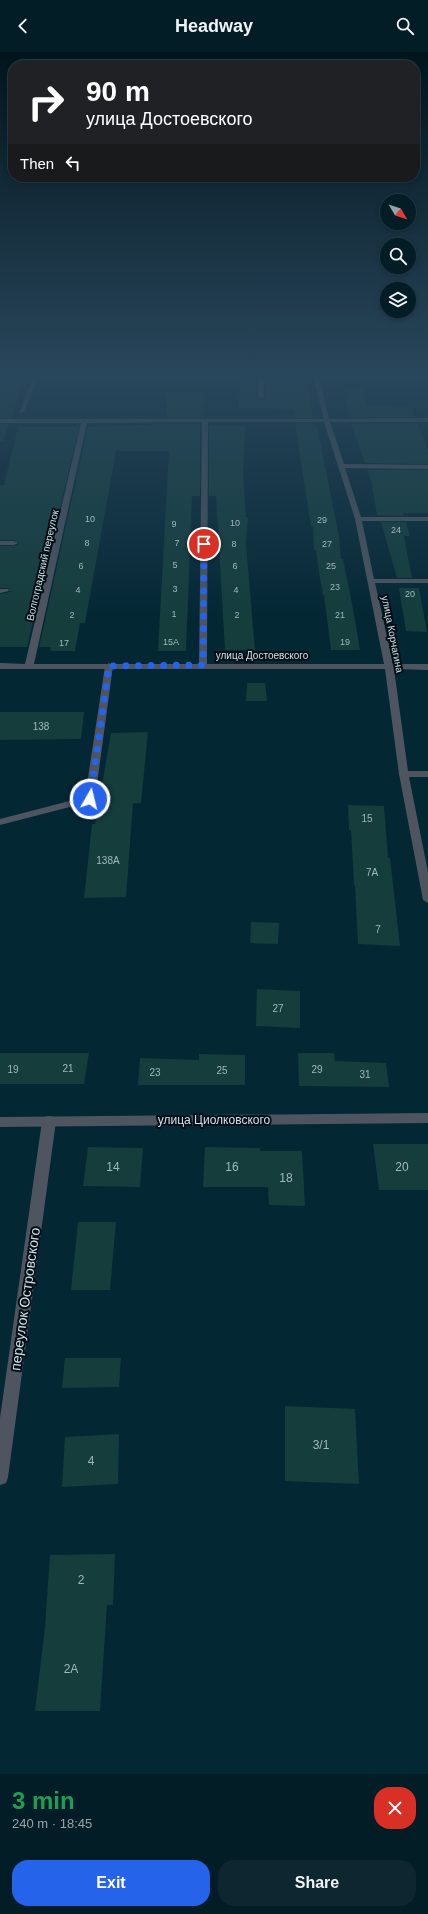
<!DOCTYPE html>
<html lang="en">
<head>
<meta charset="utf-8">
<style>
	:root { --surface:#031d27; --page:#0d262f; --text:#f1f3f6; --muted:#97a2a7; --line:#243b44; --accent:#2563eb }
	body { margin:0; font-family:Helvetica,sans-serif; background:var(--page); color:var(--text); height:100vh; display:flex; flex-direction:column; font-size:15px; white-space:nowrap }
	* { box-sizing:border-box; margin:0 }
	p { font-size:13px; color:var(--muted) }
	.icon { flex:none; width:22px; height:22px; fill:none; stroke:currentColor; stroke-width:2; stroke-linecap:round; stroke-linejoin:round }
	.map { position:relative; height:1722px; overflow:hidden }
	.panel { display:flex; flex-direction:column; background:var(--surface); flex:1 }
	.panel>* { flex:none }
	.guide { position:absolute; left:8px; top:8px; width:412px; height:122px; border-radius:16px; box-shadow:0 2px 6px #0003,0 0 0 1px var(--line); background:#202124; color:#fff; overflow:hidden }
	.needle { width:26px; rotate:129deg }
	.fabs { position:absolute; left:380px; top:142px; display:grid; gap:8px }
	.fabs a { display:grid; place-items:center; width:36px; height:36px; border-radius:50%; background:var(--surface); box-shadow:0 2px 6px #0003,0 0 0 1px var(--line); font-size:20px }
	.pin { position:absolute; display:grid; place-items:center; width:34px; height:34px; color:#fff; margin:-17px; border:2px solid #fff; border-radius:50%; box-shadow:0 1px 4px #0007 }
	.me { position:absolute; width:44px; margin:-22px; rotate:8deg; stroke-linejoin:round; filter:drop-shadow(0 0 3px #0008) }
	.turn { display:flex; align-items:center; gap:14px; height:84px; padding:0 12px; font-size:18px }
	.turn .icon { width:52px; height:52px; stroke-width:2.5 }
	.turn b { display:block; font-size:28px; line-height:34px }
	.then { display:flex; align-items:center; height:38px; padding:0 12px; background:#0003; gap:8px; font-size:15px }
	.round { display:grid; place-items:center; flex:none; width:42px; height:42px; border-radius:16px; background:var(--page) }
	.overview { display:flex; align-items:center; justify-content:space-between; height:68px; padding:0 12px }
	h1 { font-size:24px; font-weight:700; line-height:30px; color:#1e9e55 }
	.primary-button { display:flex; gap:8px; margin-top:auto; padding:8px 12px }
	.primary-button a { flex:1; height:46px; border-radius:16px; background:var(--accent); color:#fff; font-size:16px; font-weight:700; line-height:46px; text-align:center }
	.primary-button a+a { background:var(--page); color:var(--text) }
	header { display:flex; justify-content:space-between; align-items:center; height:52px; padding:0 12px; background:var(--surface); font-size:18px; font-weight:700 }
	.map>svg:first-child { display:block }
	.building { fill:#143d3c }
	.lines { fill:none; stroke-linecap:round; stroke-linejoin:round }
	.service { fill:#4e5560; fill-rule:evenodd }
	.minor { fill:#4e5560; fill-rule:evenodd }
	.tertiary { fill:#4e5560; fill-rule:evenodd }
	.route { stroke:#2563eb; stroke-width:7; stroke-dasharray:0 12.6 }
	.labels { text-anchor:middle; stroke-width:4; stroke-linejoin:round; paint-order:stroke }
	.far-number-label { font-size:9px; fill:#a0b7be }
	.far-street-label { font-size:10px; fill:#cee0e9; stroke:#030e14 }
	.number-label { font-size:10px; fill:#a0b7be }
	.street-label { font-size:12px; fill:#cee0e9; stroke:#030e14 }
	.near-number-label { font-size:12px; fill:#a0b7be }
	.near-street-label { font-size:14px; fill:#cee0e9; stroke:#030e14 }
</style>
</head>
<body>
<header><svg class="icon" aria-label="back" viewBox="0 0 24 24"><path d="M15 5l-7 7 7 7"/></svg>Headway<svg class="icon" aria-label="search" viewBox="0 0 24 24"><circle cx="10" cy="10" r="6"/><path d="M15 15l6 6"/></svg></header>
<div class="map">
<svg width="428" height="1722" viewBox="0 0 428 1722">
	<rect width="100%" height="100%" fill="#042734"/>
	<!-- building -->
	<path class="building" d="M 240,325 L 256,325 L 256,345 L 260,348 L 266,345 L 266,325 L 308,325 L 313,366 L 295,366 L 294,357 L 239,356 Z
		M 4,326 L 25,326 L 11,366 L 0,366 L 0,334 Z
		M 343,335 L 362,335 L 366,354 L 411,355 L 415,365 L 349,365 Z
		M 166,340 L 205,340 L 203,366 L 167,366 Z
		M 0,372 L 9,372 L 3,389 L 0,389 Z
		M 167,372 L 200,372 L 200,444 L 192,444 L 186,599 L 158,599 L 169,399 L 116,399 L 85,571 L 80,571 L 75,599 L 50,599 L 51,595 L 39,595 L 88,375 Z
		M 295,372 L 313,372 L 314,374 L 317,374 L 339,485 L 341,507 L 343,507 L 354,562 L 360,598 L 331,598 L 324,543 L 323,543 L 319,520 L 316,498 L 314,498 L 313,474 L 311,474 Z
		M 351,372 L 418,372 L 428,399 L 428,412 L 365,411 Z
		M 209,374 L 245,374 L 243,421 L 246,465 L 248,465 L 246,492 L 255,598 L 225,598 L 216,444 L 209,444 Z
		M 18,375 L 79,375 L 27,595 L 0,595 L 0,542 L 10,540 L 8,536 L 0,536 L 0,494 L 14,494 L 19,492 L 14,488 L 0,488 L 0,433 L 4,433 Z
		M 367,418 L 428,418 L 428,461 L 403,461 L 404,464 L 377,463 L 371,427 Z
		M 381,470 L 406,470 L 410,484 L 404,484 L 412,526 L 397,526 Z
		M 399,536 L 419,536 L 427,580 L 406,579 Z
		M 247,631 L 265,631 L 267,649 L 246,649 Z
		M 0,660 L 84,660 L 81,687 L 0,688 Z
		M 148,680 L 141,751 L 133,751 L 126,845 L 84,846 L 92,772 L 95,772 L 111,681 Z
		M 348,753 L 384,754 L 388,806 L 390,806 L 400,894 L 358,892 L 355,833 L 354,833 L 351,778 L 349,778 Z
		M 251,870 L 279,871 L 278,892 L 250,891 Z
		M 257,937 L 300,939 L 300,976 L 256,974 Z
		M 0,1001 L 89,1001 L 84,1032 L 0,1032 Z
		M 298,1001 L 334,1001 L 335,1009 L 386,1011 L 389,1035 L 299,1034 Z
		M 199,1002 L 245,1003 L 245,1033 L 138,1033 L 140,1006 L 199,1008 Z
		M 373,1092 L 428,1092 L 428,1138 L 379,1138 Z
		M 88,1095 L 143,1096 L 140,1135 L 83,1134 Z
		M 205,1095 L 260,1096 L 260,1099 L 302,1099 L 305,1154 L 269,1153 L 268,1135 L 203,1135 Z
		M 78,1170 L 116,1170 L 110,1238 L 71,1238 Z
		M 65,1306 L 121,1306 L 119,1335 L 62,1336 Z
		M 285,1354 L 355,1357 L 359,1432 L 285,1429 Z
		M 119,1382 L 118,1432 L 62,1435 L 65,1385 Z
		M 115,1502 L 113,1553 L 107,1553 L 100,1659 L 35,1659 L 45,1575 L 50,1503 Z"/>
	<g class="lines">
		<!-- service -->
		<path class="service" d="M 33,325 L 38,325 L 24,360 L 19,361 Z
			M 258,325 L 264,325 L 264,345 L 261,347 L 258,345 Z
			M 0,489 L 14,489 L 18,491 L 14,493 L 0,493 Z
			M 0,537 L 8,537 L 9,539 L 0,541 Z
			M 109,611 L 113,614 L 95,747 L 93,749 L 0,773 L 0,767 L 85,745 L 105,614 Z"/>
		<!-- minor -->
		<path class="minor" d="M 313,325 L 319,325 L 329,367 L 428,366 L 428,370 L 330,370 L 344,412 L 428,413 L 428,417 L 345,416 L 361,465 L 428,465 L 428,469 L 362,469 L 374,527 L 428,527 L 428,531 L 375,531 L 393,612 L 428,612 L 428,618 L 394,617 L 408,719 L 428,719 L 428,725 L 409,725 L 428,820 L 428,851 L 423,848 L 399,722 L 385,617 L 0,617 L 0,611 L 25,612 L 81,371 L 0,371 L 0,367 L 324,367 ZM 202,370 L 199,612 L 34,612 L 87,371 ZM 208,370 L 324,370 L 355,467 L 384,612 L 207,612 Z
			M 49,1064 L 54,1065 L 56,1069 L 8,1425 L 6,1431 L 0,1433 L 0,1366 L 42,1069 L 44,1065 Z"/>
		<!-- tertiary -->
		<path class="tertiary" d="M 428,1061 L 428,1071 L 0,1075 L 0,1065 Z"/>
	</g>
	<!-- sky -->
	<linearGradient id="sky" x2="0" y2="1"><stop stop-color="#02151d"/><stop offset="0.57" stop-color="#29475c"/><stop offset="1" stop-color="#29475c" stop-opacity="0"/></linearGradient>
	<rect width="428" height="567" fill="url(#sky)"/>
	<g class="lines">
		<!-- route -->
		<path class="route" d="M 90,747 L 109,614 L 203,613 L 204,492"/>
	</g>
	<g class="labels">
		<!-- far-number labels -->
		<g class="far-number-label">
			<text x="90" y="470">10</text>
			<text x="322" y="471">29</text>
			<text x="235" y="474">10</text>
			<text x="174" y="475">9</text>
			<text x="396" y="481">24</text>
			<text x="87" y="494">8</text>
			<text x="177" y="494">7</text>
			<text x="234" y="495">8</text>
			<text x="327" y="495">27</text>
			<text x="175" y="516">5</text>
			<text x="81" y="517">6</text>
			<text x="235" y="517">6</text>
			<text x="331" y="517">25</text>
			<text x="335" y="538">23</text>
			<text x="175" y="540">3</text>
			<text x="78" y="541">4</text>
			<text x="236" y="541">4</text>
			<text x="410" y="545">20</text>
			<text x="174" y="565">1</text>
			<text x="72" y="566">2</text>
			<text x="237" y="566">2</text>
			<text x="340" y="566">21</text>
			<text x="171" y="593">15А</text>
			<text x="345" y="593">19</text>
			<text x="64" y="594">17</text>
		</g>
		<!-- far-street labels -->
		<g class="far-street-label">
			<text transform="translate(42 513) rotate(-77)" y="4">Волгоградский переулок</text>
			<text transform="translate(393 582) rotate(79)" y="4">улица Корчагина</text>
			<text x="262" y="607">улица Достоевского</text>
		</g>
		<!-- number labels -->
		<g class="number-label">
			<text x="41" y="678">138</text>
			<text x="367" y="770">15</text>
			<text x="108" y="812">138А</text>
			<text x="372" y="824">7А</text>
			<text x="378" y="881">7</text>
			<text x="278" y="960">27</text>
			<text x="68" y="1020">21</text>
			<text x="13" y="1021">19</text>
			<text x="317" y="1021">29</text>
			<text x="222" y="1022">25</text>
			<text x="155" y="1024">23</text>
			<text x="365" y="1026">31</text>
		</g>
		<!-- street labels -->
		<g class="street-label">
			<text x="214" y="1072">улица Циолковского</text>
		</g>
		<!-- near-number labels -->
		<g class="near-number-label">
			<text x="113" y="1119">14</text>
			<text x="232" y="1119">16</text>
			<text x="402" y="1119">20</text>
			<text x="286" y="1130">18</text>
			<text x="321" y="1397">3/1</text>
			<text x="91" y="1413">4</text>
			<text x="81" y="1532">2</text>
			<text x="71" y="1621">2А</text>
		</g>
		<!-- near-street labels -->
		<g class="near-street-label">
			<text transform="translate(25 1247) rotate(-82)" y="5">переулок Островского</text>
		</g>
	</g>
</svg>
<div class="fabs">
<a><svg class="needle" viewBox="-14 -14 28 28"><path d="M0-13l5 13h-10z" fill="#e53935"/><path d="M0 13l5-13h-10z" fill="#97a2a7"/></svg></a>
<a><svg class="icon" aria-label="search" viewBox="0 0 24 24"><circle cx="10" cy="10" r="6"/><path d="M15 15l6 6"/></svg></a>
<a><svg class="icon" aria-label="layers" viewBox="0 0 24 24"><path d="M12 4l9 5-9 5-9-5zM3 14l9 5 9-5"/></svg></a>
</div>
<div class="pin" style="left:204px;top:492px;background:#d93025"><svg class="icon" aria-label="arrive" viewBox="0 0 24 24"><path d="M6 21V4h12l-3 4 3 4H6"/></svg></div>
<svg class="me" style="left:90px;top:747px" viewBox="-20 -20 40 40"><circle r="17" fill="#2563eb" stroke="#fff" stroke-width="3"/><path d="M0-11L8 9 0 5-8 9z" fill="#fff"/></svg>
<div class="guide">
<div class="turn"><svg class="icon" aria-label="right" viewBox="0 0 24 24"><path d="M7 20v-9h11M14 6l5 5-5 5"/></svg><div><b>90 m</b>улица Достоевского</div></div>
<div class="then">Then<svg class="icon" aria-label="left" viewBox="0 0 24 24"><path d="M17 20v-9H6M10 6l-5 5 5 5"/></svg></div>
</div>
</div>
<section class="panel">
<div class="overview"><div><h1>3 min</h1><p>240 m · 18:45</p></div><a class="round" style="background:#d93025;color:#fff"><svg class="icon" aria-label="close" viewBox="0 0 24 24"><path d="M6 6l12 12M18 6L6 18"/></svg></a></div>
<div class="primary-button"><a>Exit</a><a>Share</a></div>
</section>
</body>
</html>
